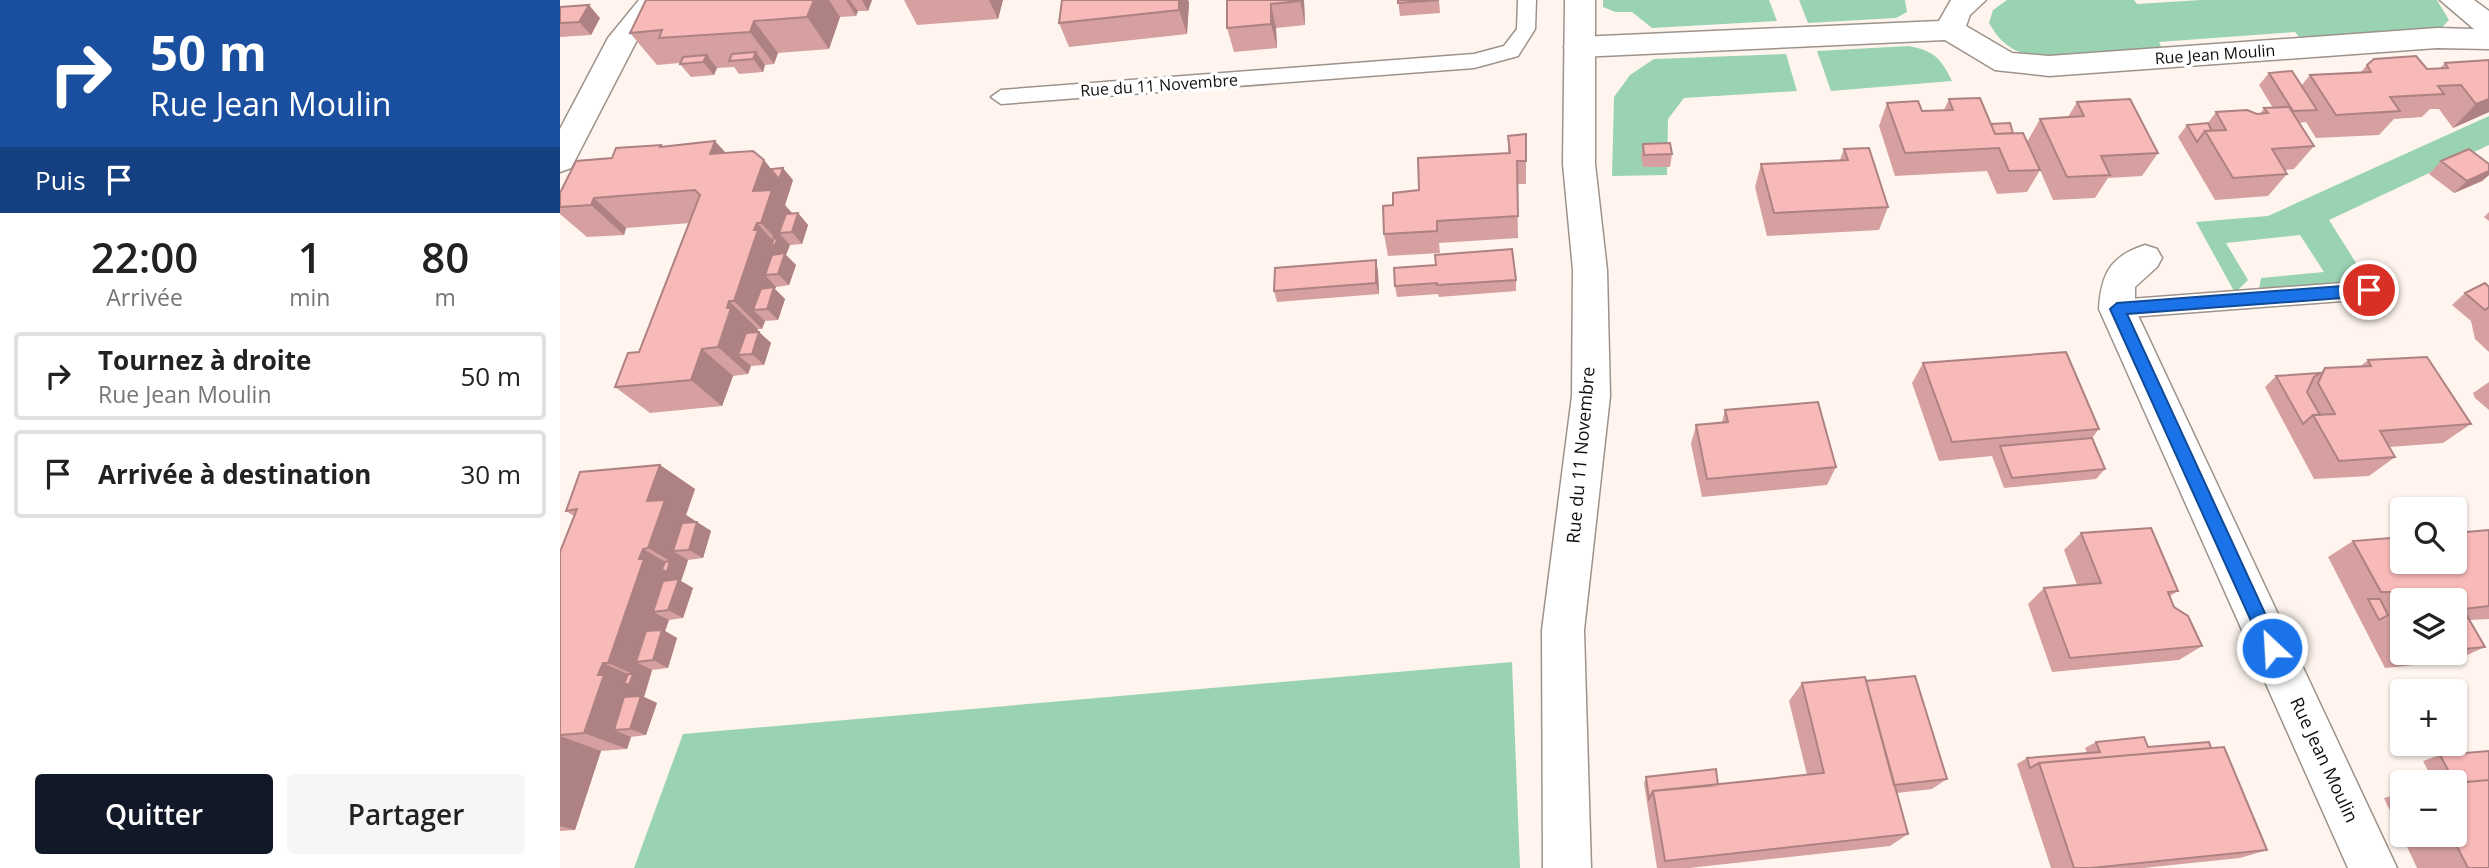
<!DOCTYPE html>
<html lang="fr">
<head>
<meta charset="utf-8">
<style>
	:root { --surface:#fff; --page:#f6f6f6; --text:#222; --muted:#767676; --line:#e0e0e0; --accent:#111827 }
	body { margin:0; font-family:"Open Sans",sans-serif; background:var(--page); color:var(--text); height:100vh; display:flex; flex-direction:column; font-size:26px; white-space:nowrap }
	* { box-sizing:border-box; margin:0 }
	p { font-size:23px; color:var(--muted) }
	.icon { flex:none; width:38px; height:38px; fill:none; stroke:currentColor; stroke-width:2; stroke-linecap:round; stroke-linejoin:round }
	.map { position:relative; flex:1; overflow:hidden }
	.drawer { display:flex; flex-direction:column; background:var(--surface); width:560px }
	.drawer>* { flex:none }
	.banner { background:#1a4fa0; color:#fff; overflow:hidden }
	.buttons { position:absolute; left:1830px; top:497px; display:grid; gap:14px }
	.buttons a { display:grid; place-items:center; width:77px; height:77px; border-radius:7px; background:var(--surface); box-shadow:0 2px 5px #0004; font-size:35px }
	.pin { position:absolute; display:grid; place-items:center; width:60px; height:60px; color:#fff; margin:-30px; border:4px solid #fff; border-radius:50%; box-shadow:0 2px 7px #0007 }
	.me { position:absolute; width:77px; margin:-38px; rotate:335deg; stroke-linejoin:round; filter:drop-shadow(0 0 5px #0008) }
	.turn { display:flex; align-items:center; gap:24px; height:147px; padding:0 35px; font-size:32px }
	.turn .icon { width:91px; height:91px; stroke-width:2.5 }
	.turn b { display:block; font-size:49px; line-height:60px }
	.then { display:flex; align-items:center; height:66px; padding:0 35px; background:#0003; gap:14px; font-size:26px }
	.eta { display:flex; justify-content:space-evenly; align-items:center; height:119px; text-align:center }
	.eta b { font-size:42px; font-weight:600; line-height:49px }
	.primary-button { display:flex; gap:14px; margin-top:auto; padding:14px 35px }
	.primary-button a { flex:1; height:80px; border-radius:7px; background:var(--accent); color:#fff; font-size:28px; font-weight:600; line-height:80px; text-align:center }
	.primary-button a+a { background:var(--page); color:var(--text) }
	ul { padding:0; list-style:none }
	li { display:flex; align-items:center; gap:21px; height:88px; margin:0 14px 10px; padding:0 21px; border:4px solid var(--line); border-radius:7px }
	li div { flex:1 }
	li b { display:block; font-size:26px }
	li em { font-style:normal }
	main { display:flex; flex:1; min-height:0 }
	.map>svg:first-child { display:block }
	.green { fill:#99d3b2 }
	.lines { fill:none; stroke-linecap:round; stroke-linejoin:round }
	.service-casing { stroke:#9d938a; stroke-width:3 }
	.minor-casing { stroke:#9d938a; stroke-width:3 }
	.tertiary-casing { stroke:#9d938a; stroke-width:3 }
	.service { fill:#fff; fill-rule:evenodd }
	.minor { fill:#fff; fill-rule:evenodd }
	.tertiary { fill:#fff; fill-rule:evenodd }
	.wall { fill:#d5a09f; fill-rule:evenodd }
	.shaded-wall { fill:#ae8282 }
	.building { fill:#f8bab9; stroke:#ae8282; stroke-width:2 }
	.route { fill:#1a73e8; stroke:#114b97; stroke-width:2 }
	.labels { text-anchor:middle; stroke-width:7; stroke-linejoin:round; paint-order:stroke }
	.far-street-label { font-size:16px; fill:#130f0c; stroke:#fff }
	.street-label { font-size:18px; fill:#130f0c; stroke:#fff }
</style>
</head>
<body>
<main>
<section class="drawer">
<div class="banner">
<div class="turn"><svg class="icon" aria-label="right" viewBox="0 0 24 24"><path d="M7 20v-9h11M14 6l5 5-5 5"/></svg><div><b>50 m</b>Rue Jean Moulin</div></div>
<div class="then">Puis<svg class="icon" aria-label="arrive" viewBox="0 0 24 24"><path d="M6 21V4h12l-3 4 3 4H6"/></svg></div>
</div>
<div class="eta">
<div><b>22:00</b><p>Arrivée</p></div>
<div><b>1</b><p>min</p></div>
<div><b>80</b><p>m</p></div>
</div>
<ul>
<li><svg class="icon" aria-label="right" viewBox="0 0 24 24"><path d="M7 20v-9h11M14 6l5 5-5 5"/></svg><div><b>Tournez à droite</b><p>Rue Jean Moulin</p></div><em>50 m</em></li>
<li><svg class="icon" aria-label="arrive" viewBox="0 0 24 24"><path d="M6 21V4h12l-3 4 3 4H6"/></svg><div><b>Arrivée à destination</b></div><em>30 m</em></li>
</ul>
<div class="primary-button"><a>Quitter</a><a>Partager</a></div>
</section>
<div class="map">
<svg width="1929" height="868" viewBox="0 0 1929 868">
	<rect width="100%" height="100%" fill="#fff5ee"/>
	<!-- green -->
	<path class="green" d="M 1043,0 L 1209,0 L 1217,21 L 1092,28 L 1072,12 L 1055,12 L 1043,7 Z
		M 1239,0 L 1345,0 L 1347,12 L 1336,18 L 1248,23 Z
		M 1447,0 L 1574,0 L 1577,4 L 1641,0 L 1877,0 L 1889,20 L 1874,36 L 1744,43 L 1735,32 L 1599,42 L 1603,51 C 1568,53 1483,64 1455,50 C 1442,43 1436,35 1429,23 L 1433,10 Z
		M 1349,46 C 1374,51 1381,58 1392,81 L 1271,91 L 1257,51 Z
		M 1226,54 L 1237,91 L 1124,98 L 1108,119 L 1107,175 L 1052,176 L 1054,97 L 1070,75 L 1094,59 Z
		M 1929,116 L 1929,145 L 1769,220 L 1808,282 L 1698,294 L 1701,278 L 1764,272 L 1740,235 L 1666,243 L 1688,280 L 1675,293 L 1636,222 L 1708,216 Z
		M 952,662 L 960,868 L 74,868 L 123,734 Z"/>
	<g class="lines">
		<defs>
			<path id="service" d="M 958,0 L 976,0 L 975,29 L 958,56 L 914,68 L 441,104 L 431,97 L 441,90 L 914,54 L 944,46 L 957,29 Z
				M 1809,281 L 1817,284 L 1820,290 L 1817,296 L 1809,299 L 1557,318 L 1549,315 L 1546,309 L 1549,303 L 1557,300 Z"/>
			<path id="minor" d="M 79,0 L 110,0 L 76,42 L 11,168 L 0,172 L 0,129 L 48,38 Z
				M 1391,0 L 1426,0 L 1410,15 L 1406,26 L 1452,53 L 1489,56 L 1877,28 L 1914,29 L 1880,0 L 1914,0 L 1929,11 L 1929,49 L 1877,48 L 1489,76 L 1435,70 L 1385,40 L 1019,57 L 1008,54 L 1004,47 L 1008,40 L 1019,37 L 1379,21 Z
				M 1585,245 L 1597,249 L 1602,258 L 1597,267 L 1575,287 L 1575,309 L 1837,868 L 1788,868 L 1539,309 C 1541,275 1550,256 1585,245 Z"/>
			<path id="tertiary" d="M 1005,0 L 1035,0 L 1035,164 L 1047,270 L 1050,396 L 1024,630 L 1031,868 L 983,868 L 982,630 L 1012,396 L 1013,270 L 1003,164 Z"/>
		</defs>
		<!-- service casing -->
		<use href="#service" class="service-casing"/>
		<!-- minor casing -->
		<use href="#minor" class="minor-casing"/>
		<!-- tertiary casing -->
		<use href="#tertiary" class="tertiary-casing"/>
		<!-- service -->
		<use href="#service" class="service"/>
		<!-- minor -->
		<use href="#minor" class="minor"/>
		<!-- tertiary -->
		<use href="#tertiary" class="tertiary"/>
	</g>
	<!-- wall -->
	<path class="wall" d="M 86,0 L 312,0 L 308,11 L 298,11 L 296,16 L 280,17 L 269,49 L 218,53 L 214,64 L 205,65 L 203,72 L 179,74 L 174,67 L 157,68 L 154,75 L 131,77 L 119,63 L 97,65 L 70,33 Z
		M 344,0 L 443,0 L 438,19 L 357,25 Z
		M 502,0 L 628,0 L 629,3 L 627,34 L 509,47 L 499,23 Z
		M 667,0 L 744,0 L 745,25 L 716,28 L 717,48 L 674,52 L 667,28 Z
		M 838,0 L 879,0 L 880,13 L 840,16 Z
		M 0,7 L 40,18 L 31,35 L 0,37 Z
		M 1929,60 L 1929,112 L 1893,128 L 1879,109 L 1870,109 L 1862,117 L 1834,119 L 1819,135 L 1756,138 L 1746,122 L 1739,123 L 1754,146 L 1734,169 L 1725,170 L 1727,174 L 1708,196 L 1655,200 L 1618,137 L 1627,125 L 1648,123 L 1656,112 L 1697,114 L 1700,114 L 1704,108 L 1713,108 L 1699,85 L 1709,73 L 1741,86 L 1750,75 L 1801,72 L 1807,65 L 1867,69 L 1880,68 L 1885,63 Z
		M 1389,99 L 1431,124 L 1453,133 L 1467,142 L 1480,119 L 1508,117 L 1517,102 L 1598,153 L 1582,176 L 1548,178 L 1535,198 L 1493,200 L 1480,170 L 1467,192 L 1437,194 L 1427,171 L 1335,176 L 1319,126 L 1327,103 L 1362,111 L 1384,110 Z
		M 966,134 L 966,184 L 957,184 L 958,238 L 879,243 L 880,253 L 828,256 L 824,234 L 833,205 L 859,190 L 948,153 L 948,136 Z
		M 1083,144 L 1112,154 L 1110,167 L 1083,167 L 1081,156 Z
		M 103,147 L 165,152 L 204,160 L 211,169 L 233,180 L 225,205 L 233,214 L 238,213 L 248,225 L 242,244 L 230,245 L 227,252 L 226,255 L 236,265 L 229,285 L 216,287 L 215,289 L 225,299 L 218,320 L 205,321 L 202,329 L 198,329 L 198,332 L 199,332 L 211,343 L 204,365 L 191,366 L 188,374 L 173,376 L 162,406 L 90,413 L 55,387 L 79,352 L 130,223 L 66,228 L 64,235 L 27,237 L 0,214 L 0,193 L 52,158 Z
		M 1284,149 L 1328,207 L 1319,230 L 1207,236 L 1195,187 L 1201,164 L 1280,160 Z
		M 1881,161 L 1929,164 L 1929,175 L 1922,181 L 1894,193 L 1869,174 Z
		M 1929,212 L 1929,221 L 1924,217 Z
		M 816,260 L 818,272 L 819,294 L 717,302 L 714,291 Z
		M 834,268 L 956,280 L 956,291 L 879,297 L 878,294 L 837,297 L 835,286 Z
		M 1929,287 L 1929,352 L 1915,339 L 1911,321 L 1892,305 L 1905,293 Z
		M 1808,360 L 1911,424 L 1883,443 L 1829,447 L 1835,457 L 1809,476 L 1754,479 L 1705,387 L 1716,376 L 1760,373 L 1765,368 L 1801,366 Z
		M 1363,363 L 1539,429 L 1532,438 L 1545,469 L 1536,479 L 1444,488 L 1432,456 L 1379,461 L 1352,383 Z
		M 1929,382 L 1929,410 L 1915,398 L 1913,393 Z
		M 1165,410 L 1276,467 L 1267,485 L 1142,497 L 1131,444 L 1136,425 L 1162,422 Z
		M 100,465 L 135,489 L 126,515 L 151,531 L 143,558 L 128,560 L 125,570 L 121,581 L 133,588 L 123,618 L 109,620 L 105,631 L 117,638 L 108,668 L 92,670 L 89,681 L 84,697 L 97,703 L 86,735 L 71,737 L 67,749 L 41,751 L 15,830 L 0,831 L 0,552 L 14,516 L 6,511 Z
		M 1929,530 L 1929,619 L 1910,620 L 1925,647 L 1894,661 L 1825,668 L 1768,557 L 1793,541 ZM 1843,600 L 1895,600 L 1895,653 L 1843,653 Z
		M 1521,533 L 1618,591 L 1610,596 L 1614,607 L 1642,646 L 1619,660 L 1492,672 L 1468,604 L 1484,588 L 1517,585 L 1504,550 Z
		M 1306,681 L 1387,779 L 1372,789 L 1337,793 L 1348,834 L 1330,846 L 1129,868 L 1097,868 L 1084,783 L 1086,777 L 1158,785 L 1247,775 L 1229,701 L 1242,683 Z
		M 1536,742 L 1588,747 L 1651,748 L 1707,850 L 1680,858 L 1583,868 L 1491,868 L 1457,764 L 1467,758 L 1527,753 L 1525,748 Z
		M 1929,751 L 1929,868 L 1857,868 L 1824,798 L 1843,793 L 1843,835 L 1895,835 L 1895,782 L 1874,782 L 1863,761 L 1880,755 Z"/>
	<!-- shaded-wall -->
	<path class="shaded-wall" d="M 254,0 L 269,0 L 280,17 L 269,49 L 247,17 Z
		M 286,0 L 290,0 L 298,11 L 296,16 Z
		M 302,0 L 312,0 L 308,11 Z
		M 429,0 L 443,0 L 438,19 Z
		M 619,0 L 628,0 L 629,3 L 627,34 L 619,10 Z
		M 740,0 L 744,0 L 745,25 Z
		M 711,4 L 716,28 L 717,48 L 711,24 Z
		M 29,5 L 40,18 L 31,35 L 19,22 Z
		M 194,21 L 218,53 L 214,64 L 190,32 Z
		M 196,52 L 205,65 L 203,72 L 193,59 Z
		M 147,55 L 157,68 L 154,75 L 143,62 Z
		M 1929,99 L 1929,112 L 1893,128 L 1916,104 Z
		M 155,141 L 165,152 L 176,164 L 150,154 Z
		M 204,160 L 219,179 L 223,168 L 233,180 L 225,205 L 236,218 L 238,213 L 248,225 L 242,244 L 232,232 L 219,233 L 204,216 L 193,191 Z
		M 1929,171 L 1929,175 L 1922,181 L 1894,193 L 1907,181 Z
		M 34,198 L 66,228 L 64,235 L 31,205 Z
		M 204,216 L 230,245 L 226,255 L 236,265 L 229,285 L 218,274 L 205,275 L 216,287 L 215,289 L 225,299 L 218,320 L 207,309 L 193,310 L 205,321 L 202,329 L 174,301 L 197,223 L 216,244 L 217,240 L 201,223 Z
		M 816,260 L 818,272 L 819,294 L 816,283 Z
		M 169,301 L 198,329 L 197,333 L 199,332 L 211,343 L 204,365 L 192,354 L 178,355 L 191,366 L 188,374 L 158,347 Z
		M 142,349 L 173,376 L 162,406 L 131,380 Z
		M 100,465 L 135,489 L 126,515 L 151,531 L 143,558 L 129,550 L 113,551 L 128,560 L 121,581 L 133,588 L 123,618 L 108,610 L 93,612 L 109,620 L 105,631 L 117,638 L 108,668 L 93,660 L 76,662 L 92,670 L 84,697 L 97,703 L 86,735 L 70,729 L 54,730 L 71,737 L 67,749 L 24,733 L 38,675 L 43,663 L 72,676 L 73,674 L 48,663 L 79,559 L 83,549 L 109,564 L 110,561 L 88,548 L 87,501 Z
		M 0,736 L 41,751 L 15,830 L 0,826 Z"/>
	<!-- building -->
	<path class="building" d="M 86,0 L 254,0 L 247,17 L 194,21 L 190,32 L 99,38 L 102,30 L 70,33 Z
		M 502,0 L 619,0 L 619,10 L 499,23 Z
		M 667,0 L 740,0 L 740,1 L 711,4 L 711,24 L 667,28 Z
		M 838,0 L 879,0 L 838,3 Z
		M 29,5 L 19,22 L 0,23 L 0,7 Z
		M 196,52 L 193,59 L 169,61 L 172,54 Z
		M 147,55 L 143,62 L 120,64 L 123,57 Z
		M 1856,56 L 1867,69 L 1888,68 L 1885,63 L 1929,60 L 1929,99 L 1916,104 L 1901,85 L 1878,86 L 1884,94 L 1830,97 L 1840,111 L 1776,115 L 1750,75 L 1811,72 L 1807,65 L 1814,59 Z
		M 1732,71 L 1757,110 L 1733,111 L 1709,73 Z
		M 1420,98 L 1435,134 L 1463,133 L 1480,170 L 1449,171 L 1439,148 L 1345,153 L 1327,103 L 1358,101 L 1362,111 L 1393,110 L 1389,99 Z
		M 1570,99 L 1598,153 L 1541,156 L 1550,175 L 1507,177 L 1480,119 L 1524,116 L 1517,102 Z
		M 1729,107 L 1754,146 L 1712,149 L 1727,174 L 1673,178 L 1645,131 L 1666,130 L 1656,112 L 1687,110 L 1697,114 L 1708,113 L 1704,108 Z
		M 1450,123 L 1453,133 L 1435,134 L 1431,124 Z
		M 1648,123 L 1652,131 L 1645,131 L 1637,142 L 1627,125 Z
		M 966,134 L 966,161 L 957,161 L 958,216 L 877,221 L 877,231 L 824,234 L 823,206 L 833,205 L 833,193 L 859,190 L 858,158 L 950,153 L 948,136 Z
		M 155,141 L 150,154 L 193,151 L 204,160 L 193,191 L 212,190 L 201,223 L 197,223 L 194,230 L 198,230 L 174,301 L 169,301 L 167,308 L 171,308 L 158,347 L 142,349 L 131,380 L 55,387 L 68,353 L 79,352 L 140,195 L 135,190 L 34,198 L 31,205 L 0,207 L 0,193 L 16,161 L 52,158 L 56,148 L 101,145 L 100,147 Z
		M 1110,143 L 1112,154 L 1084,155 L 1083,144 Z
		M 1309,148 L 1328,207 L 1214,213 L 1201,164 L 1288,160 L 1284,149 Z
		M 1909,149 L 1929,164 L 1929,171 L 1907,181 L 1881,161 Z
		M 223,168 L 219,179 L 211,169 Z
		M 238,213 L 232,232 L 219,233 L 226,214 Z
		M 214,237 L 217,240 L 214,247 L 212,244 Z
		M 952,249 L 956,280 L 877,285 L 877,283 L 835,286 L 834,268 L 876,265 L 875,255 Z
		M 225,253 L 218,274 L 205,275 L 212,255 Z
		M 816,260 L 816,283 L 714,291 L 715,268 Z
		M 1925,283 L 1929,287 L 1929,307 L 1925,310 L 1905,293 Z
		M 214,287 L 207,309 L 193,310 L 201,289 Z
		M 199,332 L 192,354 L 178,355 L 186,333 Z
		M 1506,352 L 1539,429 L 1392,442 L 1363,363 Z
		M 1867,357 L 1911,424 L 1820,431 L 1835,457 L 1779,461 L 1753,415 L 1775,414 L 1758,383 L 1765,368 L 1811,366 L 1808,360 Z
		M 1760,373 L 1754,377 L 1747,392 L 1760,415 L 1753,415 L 1743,424 L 1716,376 Z
		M 1258,402 L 1276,467 L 1147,479 L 1136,425 L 1168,422 L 1165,410 Z
		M 1532,438 L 1545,469 L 1452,478 L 1440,446 Z
		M 100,465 L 87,501 L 105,500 L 88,548 L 83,549 L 79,559 L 84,559 L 48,663 L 43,663 L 38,675 L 44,675 L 24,733 L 0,735 L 0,552 L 17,509 L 6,511 L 20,472 Z
		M 137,522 L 129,550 L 113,551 L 122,523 Z
		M 1591,528 L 1618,591 L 1608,592 L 1614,607 L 1628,616 L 1642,646 L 1510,658 L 1484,588 L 1541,583 L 1521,533 Z
		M 1929,530 L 1929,606 L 1903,609 L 1925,647 L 1895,650 L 1895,600 L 1843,600 L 1843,611 L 1832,592 L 1821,592 L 1793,541 L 1843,537 L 1843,562 L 1895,562 L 1895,533 Z
		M 110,561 L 107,572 L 102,569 L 105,562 Z
		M 119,579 L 108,610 L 93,612 L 103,581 Z
		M 1808,599 L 1820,599 L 1828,615 L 1819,620 Z
		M 1843,612 L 1843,633 L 1832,613 Z
		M 102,630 L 93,660 L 76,662 L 86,631 Z
		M 68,674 L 73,674 L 69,685 L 64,683 Z
		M 1355,676 L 1387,779 L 1334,785 L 1306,681 Z
		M 1305,677 L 1348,834 L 1105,861 L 1093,791 L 1264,773 L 1242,683 Z
		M 81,696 L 70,729 L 54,730 L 64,697 Z
		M 1584,737 L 1588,747 L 1649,742 L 1651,748 L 1479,763 L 1470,768 L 1467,758 L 1540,752 L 1536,742 Z
		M 1664,747 L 1707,850 L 1531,868 L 1514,868 L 1479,763 Z
		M 1929,751 L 1929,780 L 1895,783 L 1880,755 Z
		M 1156,769 L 1158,785 L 1093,791 L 1089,799 L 1086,777 Z
		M 1929,780 L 1929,868 L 1908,868 L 1891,835 L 1895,835 L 1895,783 Z"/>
	<!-- route -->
	<path class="route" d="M 1809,284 L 1816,290 L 1809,296 L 1567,314 L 1721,648 L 1719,654 L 1712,657 L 1706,654 L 1550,309 L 1557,303 Z"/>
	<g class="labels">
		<!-- far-street labels -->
		<g class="far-street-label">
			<text transform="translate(1655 54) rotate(-4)" y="6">Rue Jean Moulin</text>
			<text transform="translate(599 85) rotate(-4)" y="6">Rue du 11 Novembre</text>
		</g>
		<!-- street labels -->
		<g class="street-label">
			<text transform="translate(1021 455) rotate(-85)" y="6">Rue du 11 Novembre</text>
			<text transform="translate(1764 760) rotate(65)" y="6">Rue Jean Moulin</text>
		</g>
	</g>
</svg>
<div class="buttons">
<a><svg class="icon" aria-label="search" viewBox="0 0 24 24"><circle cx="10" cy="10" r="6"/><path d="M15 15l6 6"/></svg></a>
<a><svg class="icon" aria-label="layers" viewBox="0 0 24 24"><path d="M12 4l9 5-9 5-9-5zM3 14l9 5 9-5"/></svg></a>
<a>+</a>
<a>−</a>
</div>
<div class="pin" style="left:1809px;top:290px;background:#d93025"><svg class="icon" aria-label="arrive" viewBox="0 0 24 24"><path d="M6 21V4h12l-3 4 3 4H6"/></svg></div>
<svg class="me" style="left:1712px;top:648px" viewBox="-20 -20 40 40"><circle r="17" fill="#1a73e8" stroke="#fff" stroke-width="3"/><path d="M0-11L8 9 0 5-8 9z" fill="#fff"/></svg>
</div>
</main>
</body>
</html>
